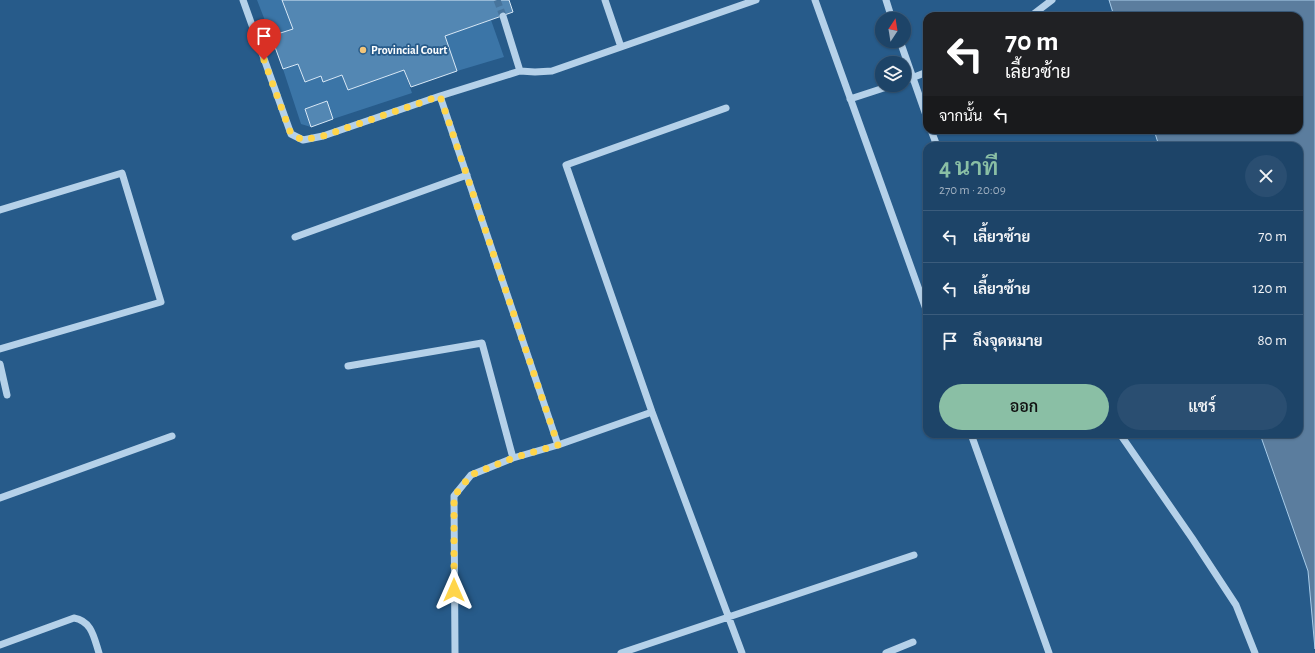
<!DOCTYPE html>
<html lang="th">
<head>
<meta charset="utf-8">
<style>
	:root { --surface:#1d4468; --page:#2a4e71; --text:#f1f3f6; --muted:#a0b0c0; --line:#3b5c7c; --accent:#8abfa5 }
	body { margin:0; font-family:"Alegreya Sans",Sarabun,sans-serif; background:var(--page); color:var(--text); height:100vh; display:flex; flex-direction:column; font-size:15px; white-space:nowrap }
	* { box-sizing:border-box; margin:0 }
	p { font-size:13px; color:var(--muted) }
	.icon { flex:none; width:22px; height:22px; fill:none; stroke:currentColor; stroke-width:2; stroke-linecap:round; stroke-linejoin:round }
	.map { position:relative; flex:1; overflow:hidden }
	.drawer { position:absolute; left:923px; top:142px; width:380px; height:296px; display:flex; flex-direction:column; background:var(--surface); border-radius:12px; box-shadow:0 1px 3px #0004,0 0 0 1px var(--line) }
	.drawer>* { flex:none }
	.hud { position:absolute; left:923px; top:12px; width:380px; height:122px; border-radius:12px; box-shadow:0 1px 3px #0004,0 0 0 1px var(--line); background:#202124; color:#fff; overflow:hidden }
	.needle { width:26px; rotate:12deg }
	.controls { position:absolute; left:875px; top:12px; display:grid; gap:8px }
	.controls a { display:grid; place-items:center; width:36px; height:36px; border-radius:50%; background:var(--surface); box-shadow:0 1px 3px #0004,0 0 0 1px var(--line); font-size:20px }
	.pin { position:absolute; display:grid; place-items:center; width:34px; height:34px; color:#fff; margin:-41px -17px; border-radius:50% 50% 50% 0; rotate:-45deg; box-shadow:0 0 4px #0007 }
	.pin .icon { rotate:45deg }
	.me { position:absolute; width:44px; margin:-22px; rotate:0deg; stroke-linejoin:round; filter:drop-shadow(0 0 3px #0008) }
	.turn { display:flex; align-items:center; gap:14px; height:84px; padding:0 16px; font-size:18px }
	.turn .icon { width:52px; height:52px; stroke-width:2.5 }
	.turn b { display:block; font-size:28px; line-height:34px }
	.then { display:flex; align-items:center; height:38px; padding:0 16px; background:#0003; gap:8px; font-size:15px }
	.round { display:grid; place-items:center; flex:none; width:42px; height:42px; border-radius:21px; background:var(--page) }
	.summary { display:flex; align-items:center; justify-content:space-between; height:68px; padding:0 16px }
	h1 { font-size:24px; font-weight:600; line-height:30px; color:var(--accent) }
	.primary-button { display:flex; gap:8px; margin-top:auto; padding:8px 16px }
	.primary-button a { flex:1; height:46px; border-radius:24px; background:var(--accent); color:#111; font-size:16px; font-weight:600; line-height:46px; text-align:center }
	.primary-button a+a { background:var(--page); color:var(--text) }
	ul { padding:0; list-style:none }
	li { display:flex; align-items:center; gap:12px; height:52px; padding:0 16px; border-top:1px solid var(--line) }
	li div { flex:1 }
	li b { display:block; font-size:15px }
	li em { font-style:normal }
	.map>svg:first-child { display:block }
	.green { fill:#3b75a7 }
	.water { fill:#5b7d9e; stroke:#a9cdea }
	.building { fill:#5387b3; stroke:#d9e9f7 }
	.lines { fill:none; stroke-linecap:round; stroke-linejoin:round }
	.minor-tunnel { stroke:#47749c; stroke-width:7; stroke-dasharray:7 3.5; stroke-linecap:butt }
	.minor { stroke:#b5d1e9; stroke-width:7 }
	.route { stroke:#ffd54a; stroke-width:7; stroke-dasharray:0 12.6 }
	.poi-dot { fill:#f2c57a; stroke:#275b8a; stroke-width:1.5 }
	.labels { text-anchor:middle; stroke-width:3.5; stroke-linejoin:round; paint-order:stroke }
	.poi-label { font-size:12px; font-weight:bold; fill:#fff; stroke:#275b8a; text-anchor:start }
</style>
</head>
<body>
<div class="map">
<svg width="1315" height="653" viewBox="0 0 1315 653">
	<rect width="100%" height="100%" fill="#275b8a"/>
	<!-- green -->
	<path class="green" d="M 257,0 L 282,0 L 293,29 L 271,36 Z
		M 491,20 L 504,57 L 457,71 L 445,36 Z
		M 298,64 L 305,82 L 321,76 L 323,82 L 342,75 L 348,90 L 404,70 L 412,93 L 333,119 L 326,101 L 305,109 L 311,127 L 301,124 L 283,69 Z"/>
	<!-- water -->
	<path class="water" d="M 1109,0 L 1315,0 L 1315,649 L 1308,571 L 1260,434 L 1299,434 L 1299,146 L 1159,146 L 1154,130 L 1299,130 L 1299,16 L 1114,16 Z"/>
	<!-- building -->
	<path class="building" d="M 282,0 L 509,0 L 513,12 L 445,36 L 457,71 L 411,87 L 404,70 L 348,90 L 342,75 L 323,82 L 321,76 L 305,82 L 298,64 L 283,69 L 271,36 L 293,29 Z
		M 327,101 L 333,119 L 311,127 L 305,109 Z"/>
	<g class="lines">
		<!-- minor-tunnel -->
		<path class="minor-tunnel" d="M 497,0 L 503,16"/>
		<!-- minor -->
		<path class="minor" d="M 243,0 L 291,134 L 303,140 L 323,136 L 440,96 L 520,71 L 535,72 L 552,71 L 756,0
			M 605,0 L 621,47
			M 815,0 L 927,312
			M 886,0 L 892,19
			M 503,16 L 520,71
			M 1031,16 L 1052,0
			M 900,41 L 927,118
			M 904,81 L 927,72
			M 440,96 L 558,445
			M 850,99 L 893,85
			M 726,108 L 566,165 L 652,412 L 742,653
			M 931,130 L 937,146
			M 0,210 L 122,173 L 161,302 L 0,349
			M 295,237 L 467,175
			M 0,364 L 7,395
			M 348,366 L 482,343 L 513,458
			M 971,434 L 1049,653
			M 1120,434 L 1192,538 L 1236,605 L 1255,653
			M 0,498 L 172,436
			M 0,645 L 74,618 C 92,621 94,638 99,653
			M 455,653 L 454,496 L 471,475 L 513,458 L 558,445 L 652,412
			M 621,653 L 914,555
			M 886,653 L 913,642"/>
	</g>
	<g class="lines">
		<!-- route -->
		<path class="route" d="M 264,60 L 291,134 L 303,140 L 323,136 L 440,96 L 558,445 L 513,458 L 471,475 L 454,496 L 454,590"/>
	</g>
	<!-- markers -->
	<circle class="poi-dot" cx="363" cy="50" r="4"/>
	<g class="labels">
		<!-- poi labels -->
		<g class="poi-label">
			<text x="371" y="54">Provincial Court</text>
		</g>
	</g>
</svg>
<div class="controls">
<a><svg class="needle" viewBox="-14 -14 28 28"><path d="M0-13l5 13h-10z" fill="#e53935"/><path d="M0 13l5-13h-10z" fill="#a0b0c0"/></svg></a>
<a><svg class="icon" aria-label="layers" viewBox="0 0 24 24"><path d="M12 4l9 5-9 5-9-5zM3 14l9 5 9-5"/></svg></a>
</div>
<div class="pin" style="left:264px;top:60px;background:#d93025"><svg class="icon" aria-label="arrive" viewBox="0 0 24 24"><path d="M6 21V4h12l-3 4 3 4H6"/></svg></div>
<svg class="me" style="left:454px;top:590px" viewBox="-20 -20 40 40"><path d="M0-17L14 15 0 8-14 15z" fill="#ffd54a" stroke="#fff" stroke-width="4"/></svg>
<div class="hud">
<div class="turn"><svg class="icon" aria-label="left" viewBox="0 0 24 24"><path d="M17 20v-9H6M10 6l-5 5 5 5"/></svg><div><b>70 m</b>เลี้ยวซ้าย</div></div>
<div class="then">จากนั้น<svg class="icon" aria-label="left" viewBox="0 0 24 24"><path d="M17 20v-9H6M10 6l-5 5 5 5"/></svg></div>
</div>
<section class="drawer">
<div class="summary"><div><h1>4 นาที</h1><p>270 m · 20:09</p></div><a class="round"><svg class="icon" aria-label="close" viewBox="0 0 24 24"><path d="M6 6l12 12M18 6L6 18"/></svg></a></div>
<ul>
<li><svg class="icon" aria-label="left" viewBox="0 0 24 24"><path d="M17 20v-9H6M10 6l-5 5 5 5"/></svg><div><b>เลี้ยวซ้าย</b></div><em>70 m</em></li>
<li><svg class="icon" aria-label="left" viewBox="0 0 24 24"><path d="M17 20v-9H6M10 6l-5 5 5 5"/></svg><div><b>เลี้ยวซ้าย</b></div><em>120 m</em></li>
<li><svg class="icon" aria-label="arrive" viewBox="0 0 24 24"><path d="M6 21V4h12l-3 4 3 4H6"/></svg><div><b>ถึงจุดหมาย</b></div><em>80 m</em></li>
</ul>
<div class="primary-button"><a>ออก</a><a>แชร์</a></div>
</section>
</div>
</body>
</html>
